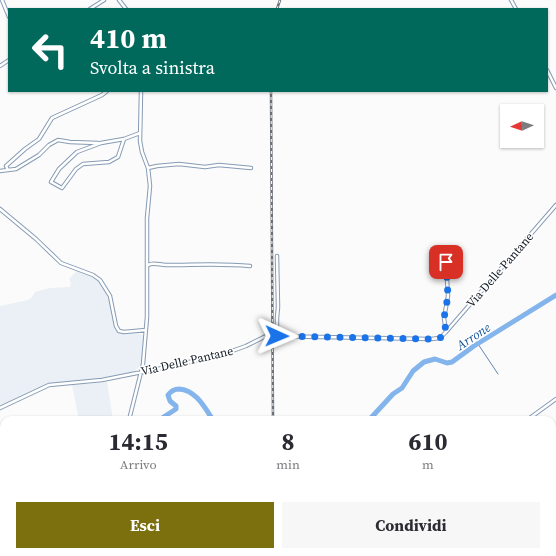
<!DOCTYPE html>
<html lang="it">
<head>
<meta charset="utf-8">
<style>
	:root { --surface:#fff; --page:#f7f7f7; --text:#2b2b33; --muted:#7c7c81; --accent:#7c6f0d }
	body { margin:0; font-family:"Source Serif 4",serif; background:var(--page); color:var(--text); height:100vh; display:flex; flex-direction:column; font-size:15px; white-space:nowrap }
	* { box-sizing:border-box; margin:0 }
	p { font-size:13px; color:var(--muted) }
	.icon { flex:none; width:22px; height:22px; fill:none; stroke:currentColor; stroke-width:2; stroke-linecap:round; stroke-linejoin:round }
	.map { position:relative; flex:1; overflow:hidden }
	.sheet { position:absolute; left:0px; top:416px; width:556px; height:140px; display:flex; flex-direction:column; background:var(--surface); border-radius:12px 12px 0 0; box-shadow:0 1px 3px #0004 }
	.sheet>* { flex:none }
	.hud { position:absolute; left:8px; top:8px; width:540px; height:84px; border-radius:0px; box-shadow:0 1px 3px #0004; background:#00695c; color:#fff; overflow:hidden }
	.needle { width:26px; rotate:267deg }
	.tools { position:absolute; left:500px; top:104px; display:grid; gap:8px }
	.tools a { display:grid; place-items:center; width:44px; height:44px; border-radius:0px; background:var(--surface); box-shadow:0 1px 3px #0004; font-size:20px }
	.pin { position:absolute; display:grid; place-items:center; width:34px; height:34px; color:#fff; margin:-17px; border-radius:8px; box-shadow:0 2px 6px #0006 }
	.me { position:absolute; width:44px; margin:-22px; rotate:91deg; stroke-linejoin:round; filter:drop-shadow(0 0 3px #0008) }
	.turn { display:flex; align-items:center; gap:14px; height:84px; padding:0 16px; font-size:18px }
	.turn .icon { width:52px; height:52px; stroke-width:2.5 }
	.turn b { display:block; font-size:28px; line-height:34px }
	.eta { display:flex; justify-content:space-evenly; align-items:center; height:68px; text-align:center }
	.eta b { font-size:24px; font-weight:700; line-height:28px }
	.button { display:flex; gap:8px; margin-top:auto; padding:8px 16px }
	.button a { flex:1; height:46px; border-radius:0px; background:var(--accent); color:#fff; font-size:16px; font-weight:700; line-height:46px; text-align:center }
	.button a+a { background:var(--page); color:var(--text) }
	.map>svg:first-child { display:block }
	.built { fill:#eaf0f6 }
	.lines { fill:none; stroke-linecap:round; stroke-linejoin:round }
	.stream { stroke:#6286b0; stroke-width:1 }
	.river { stroke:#84b4ec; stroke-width:5 }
	.street-casing { stroke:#869bb4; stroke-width:4.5 }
	.street { stroke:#fff; stroke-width:2.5 }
	.rail-casing { stroke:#6a6f75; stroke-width:2.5 }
	.rail { stroke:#fff; stroke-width:1; stroke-dasharray:3; stroke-linecap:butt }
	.route { stroke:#1a73e8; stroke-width:7; stroke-dasharray:0 12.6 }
	.labels { text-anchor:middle; stroke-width:3; stroke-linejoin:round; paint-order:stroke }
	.street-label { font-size:12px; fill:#121a24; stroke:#fff }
	.water-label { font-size:13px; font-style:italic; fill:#0e5295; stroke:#fff }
</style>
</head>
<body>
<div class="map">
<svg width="556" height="556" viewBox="0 0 556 556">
	<rect width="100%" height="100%" fill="#fbfbfb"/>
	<!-- built -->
	<path class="built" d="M 77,271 L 98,280 L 109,299 L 112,317 L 117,331 L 124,334 L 137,333 L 143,335 L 144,341 L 141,366 L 132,372 L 102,379 L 45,385 L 0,406 L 0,306 L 28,300 L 32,297 L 35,292 L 50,288 L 70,287 L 71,283 L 69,279 Z
		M 107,382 L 113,420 L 79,420 L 72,385 Z
		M 277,552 L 321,552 L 315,556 L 277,556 Z"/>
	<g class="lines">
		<!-- stream -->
		<path class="stream" d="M 478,344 L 498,374"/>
		<!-- river -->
		<path class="river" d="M 159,420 L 176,409 L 176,406 L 170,401 L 168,395 C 171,391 174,389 179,389 C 196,390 205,408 213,420
			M 369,420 L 393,394 L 402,388 L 413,371 L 424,362 L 435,359 L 447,363 L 452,362 L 474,346 L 556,295
			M 0,460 L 4,463"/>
		<defs>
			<path id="street" d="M 2,0 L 9,17
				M 119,0 L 126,9
				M 511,0 L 516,9
				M 90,9 L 104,0
				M 0,66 L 9,60
				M 547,70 L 556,88
				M 124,139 L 118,157 L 109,162 L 83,164 L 76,169 L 62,188 L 51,182 L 59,169 L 77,152 L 101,143 L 124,139 L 140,133
				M 148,168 L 157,166 L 179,164 L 205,167 L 219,165 L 251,168
				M 8,170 L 16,169 L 39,155 L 49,145 L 58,140 L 70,142 L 98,143
				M 0,171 L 8,170 L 6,166 L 25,149 L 39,139 L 52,118 L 102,95 L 107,91
				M 0,209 L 36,239 L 61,263 L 93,275 L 100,280 L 110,296 L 116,326 L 119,331 L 124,332 L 146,330
				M 277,256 L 278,307 L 277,318 L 277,336
				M 148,265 C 153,262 160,265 166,265 C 194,265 222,263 250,266
				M 446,332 L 444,318 L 448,296 L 446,263
				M 0,408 L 49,385 L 102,380 L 137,373 L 144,372 L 221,355 L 246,346 L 266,336 L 431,339 L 440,338 L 446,332 L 556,205
				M 129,420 L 143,364 L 147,317 L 147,218 L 150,186 L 148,168 L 142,152 L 140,141 L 141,91
				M 527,420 L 556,399
				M 96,552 L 98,556
				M 217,552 L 218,556
				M 394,552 L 395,556
				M 512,552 L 519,556
				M 77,556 L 80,552
				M 326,556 L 335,552
				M 469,556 L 471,552"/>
		</defs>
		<!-- street casing -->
		<use href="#street" class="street-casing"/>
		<!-- street -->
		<use href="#street" class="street"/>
		<defs>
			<path id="rail" d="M 277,9 L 280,0
				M 271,91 L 273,420
				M 274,552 L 274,556"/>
		</defs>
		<!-- rail casing -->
		<use href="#rail" class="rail-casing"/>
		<!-- rail -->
		<use href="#rail" class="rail"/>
	</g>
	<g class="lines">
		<!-- route -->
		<path class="route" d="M 277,336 L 431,339 L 440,338 L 446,332 L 444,318 L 448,296 L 446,262"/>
	</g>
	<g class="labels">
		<!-- street labels -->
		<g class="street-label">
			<text transform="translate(500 270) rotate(-49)" y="4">Via Delle Pantane</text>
			<text transform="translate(187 361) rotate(-13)" y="4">Via Delle Pantane</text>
		</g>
		<!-- water labels -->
		<g class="water-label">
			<text transform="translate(473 336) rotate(-33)" y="5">Arrone</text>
		</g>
	</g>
</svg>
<div class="tools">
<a><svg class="needle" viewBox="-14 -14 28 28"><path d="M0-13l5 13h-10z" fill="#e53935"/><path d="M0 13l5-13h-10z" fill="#7c7c81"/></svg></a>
</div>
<div class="pin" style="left:446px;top:262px;background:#d93025"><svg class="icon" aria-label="arrive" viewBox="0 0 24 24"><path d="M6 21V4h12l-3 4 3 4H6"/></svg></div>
<svg class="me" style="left:277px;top:336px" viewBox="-20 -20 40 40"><path d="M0-17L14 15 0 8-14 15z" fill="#1a73e8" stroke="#fff" stroke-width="4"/></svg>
<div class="hud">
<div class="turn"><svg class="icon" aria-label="left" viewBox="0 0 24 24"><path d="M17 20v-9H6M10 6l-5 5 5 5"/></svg><div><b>410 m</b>Svolta a sinistra</div></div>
</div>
<section class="sheet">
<div class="eta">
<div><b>14:15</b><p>Arrivo</p></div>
<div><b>8</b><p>min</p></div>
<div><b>610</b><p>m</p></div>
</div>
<div class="button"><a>Esci</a><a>Condividi</a></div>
</section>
</div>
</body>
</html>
